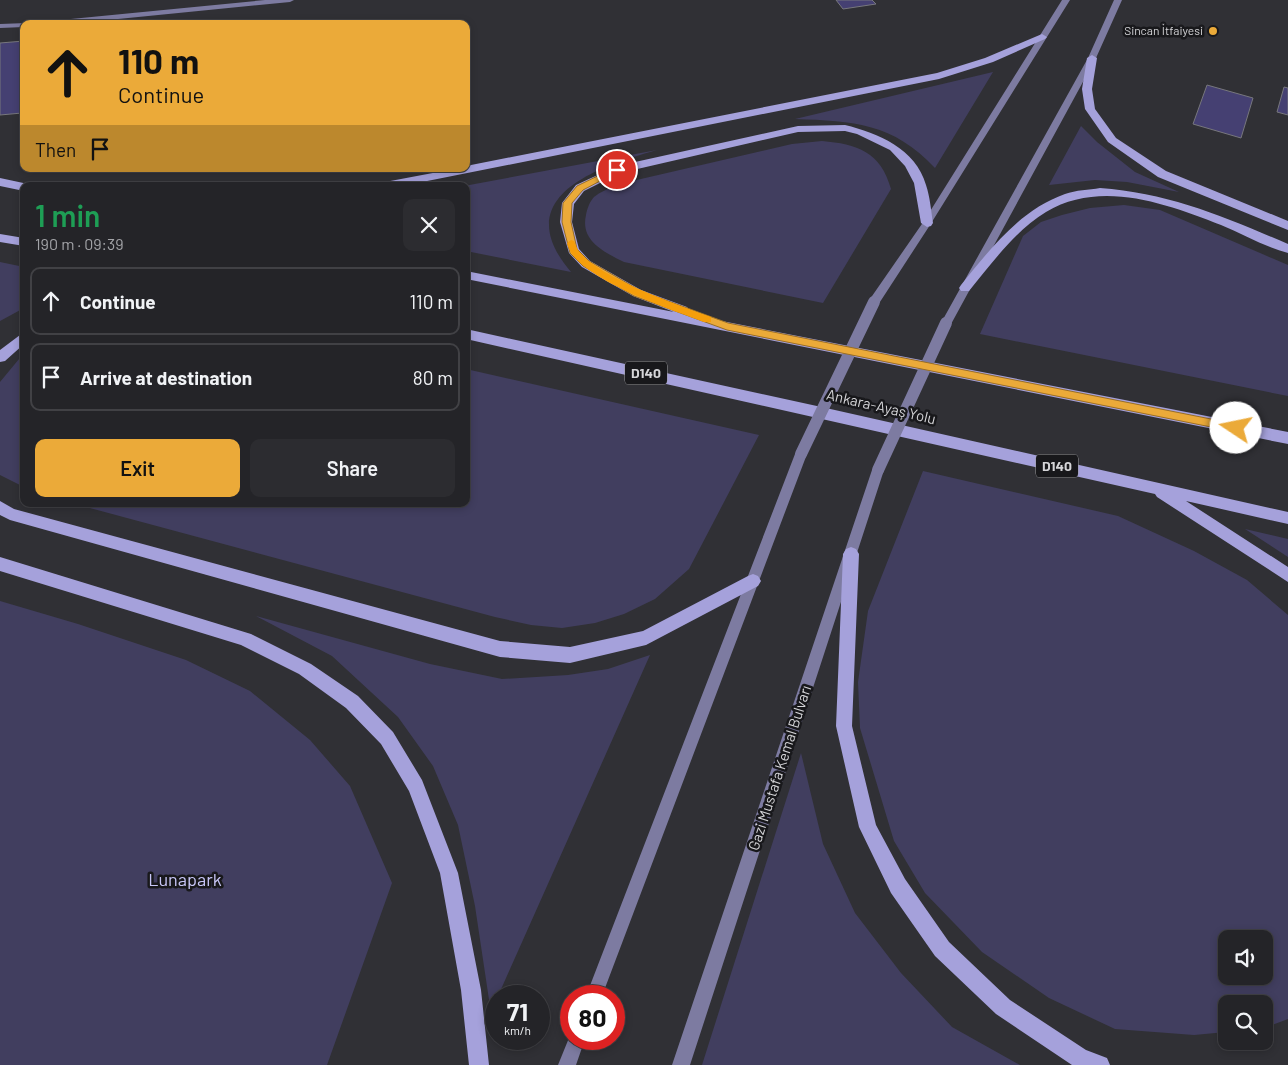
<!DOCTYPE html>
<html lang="en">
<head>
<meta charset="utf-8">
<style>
	:root { --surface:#242428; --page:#2c2c30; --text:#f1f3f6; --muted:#a3a4a8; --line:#414145; --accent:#ebaa39 }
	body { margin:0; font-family:Barlow,sans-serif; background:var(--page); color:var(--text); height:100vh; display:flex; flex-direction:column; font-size:19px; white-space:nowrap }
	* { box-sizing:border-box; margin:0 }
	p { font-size:16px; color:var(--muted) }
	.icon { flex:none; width:28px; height:28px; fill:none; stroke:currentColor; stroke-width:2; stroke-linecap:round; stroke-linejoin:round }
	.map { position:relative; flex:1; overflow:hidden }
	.details { position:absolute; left:20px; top:182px; width:450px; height:325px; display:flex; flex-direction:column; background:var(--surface); border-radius:10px; box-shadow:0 2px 8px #0003,0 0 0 1px var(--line) }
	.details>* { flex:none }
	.guide { position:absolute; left:20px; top:20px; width:450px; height:152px; border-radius:10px; box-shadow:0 2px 8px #0003,0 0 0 1px var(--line); background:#ebaa39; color:#111; overflow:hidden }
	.buttons { position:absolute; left:1218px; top:930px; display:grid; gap:10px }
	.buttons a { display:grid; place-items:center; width:55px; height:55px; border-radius:10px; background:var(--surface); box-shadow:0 2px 8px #0003,0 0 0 1px var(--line); font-size:25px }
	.speed { position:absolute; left:485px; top:985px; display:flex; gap:10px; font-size:25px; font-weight:700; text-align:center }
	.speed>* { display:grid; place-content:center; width:65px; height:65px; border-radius:50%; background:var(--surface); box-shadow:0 2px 8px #0003,0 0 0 1px var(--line); line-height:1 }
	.speed small { font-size:12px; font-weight:400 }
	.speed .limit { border:8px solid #d22; background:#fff; color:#111 }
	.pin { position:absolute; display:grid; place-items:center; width:42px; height:42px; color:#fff; margin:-21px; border:2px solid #fff; border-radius:50%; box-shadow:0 1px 5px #0007 }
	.me { position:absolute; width:55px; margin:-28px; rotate:281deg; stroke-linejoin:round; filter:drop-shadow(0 0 4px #0008) }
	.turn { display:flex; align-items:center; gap:18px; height:105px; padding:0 15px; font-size:22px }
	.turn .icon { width:65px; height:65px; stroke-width:2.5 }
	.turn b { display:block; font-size:35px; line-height:42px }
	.then { display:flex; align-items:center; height:48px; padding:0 15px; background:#0003; gap:10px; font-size:19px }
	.round { display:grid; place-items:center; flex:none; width:52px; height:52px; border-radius:10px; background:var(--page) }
	.head { display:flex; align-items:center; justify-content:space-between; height:85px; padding:0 15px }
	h1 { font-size:30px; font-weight:600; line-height:38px; color:#1e9e55 }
	.button { display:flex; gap:10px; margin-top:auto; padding:10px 15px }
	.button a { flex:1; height:58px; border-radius:10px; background:var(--accent); color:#111; font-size:20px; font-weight:600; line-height:58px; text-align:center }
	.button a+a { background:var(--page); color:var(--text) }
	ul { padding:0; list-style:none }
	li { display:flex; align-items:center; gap:15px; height:68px; margin:0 10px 8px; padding:0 5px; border:2px solid var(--line); border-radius:10px }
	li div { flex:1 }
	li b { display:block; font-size:19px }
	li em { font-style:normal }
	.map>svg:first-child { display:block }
	.green { fill:#413e5f; fill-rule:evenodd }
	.building { fill:#454072; stroke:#77777d }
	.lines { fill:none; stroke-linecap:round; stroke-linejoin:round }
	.secondary { fill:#7d7ba1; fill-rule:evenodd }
	.highway { fill:#a5a1db; fill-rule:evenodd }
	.secondary-bridge { stroke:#7d7ba1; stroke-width:12 }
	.route { fill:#ebaa39; stroke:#996e25 }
	.slow { fill:#f59e0b }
	.poi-dot { fill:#ebaa39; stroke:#18181b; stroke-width:2 }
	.labels { text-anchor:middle; stroke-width:5; stroke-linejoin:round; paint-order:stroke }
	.far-poi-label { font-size:12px; fill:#d5d5d8; stroke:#18181b; text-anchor:end }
	.shield { fill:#18181b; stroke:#9c9c9f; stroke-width:1 }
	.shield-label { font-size:14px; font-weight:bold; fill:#d5d5d8 }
	.street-label { font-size:15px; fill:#d5d5d8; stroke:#18181b }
	.near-park-label { font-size:18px; fill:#c8c6f7; stroke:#18181b }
</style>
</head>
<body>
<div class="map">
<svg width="1288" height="1065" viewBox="0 0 1288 1065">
	<rect width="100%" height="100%" fill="#303035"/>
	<!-- green -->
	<path class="green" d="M 993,72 L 935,168 C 893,123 854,121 795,119 Z
		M 1081,126 L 1097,142 L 1135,172 L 1179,192 L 1127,182 L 1095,180 L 1049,185 Z
		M 822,141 C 857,144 881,152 891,189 L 823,303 L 624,262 C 604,252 580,241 586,215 C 587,209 590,201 594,197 C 600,192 608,189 615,185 L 792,144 Z
		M 657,150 C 597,167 507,197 571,272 L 466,251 L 466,186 L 464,186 Z
		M 1124,205 L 1160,210 L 1288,265 L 1288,396 L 980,334 L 1023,236 L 1041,222 L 1062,215 L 1090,208 Z
		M 0,262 L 24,267 L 24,308 L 0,321 Z
		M 24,353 L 24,487 L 0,475 L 0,382 Z
		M 466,369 L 759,435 L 689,569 L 655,599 L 624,614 L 595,623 L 562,628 L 531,625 L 495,617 L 75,504 L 466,504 Z
		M 923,471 L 1118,516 L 1194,551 L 1247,580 L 1288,615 L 1288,1019 L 1264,1028 L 1264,1004 L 1226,1004 L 1226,1032 L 1194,1035 L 1115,1029 L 1049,998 L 982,952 L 925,893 L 894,841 L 860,728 L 858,682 L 868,611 ZM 1226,939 L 1264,939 L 1264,976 L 1226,976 Z
		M 1245,529 L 1288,539 L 1288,557 Z
		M 0,601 L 78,624 L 186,660 L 250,691 L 310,740 L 350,786 L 392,883 L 327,1065 L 0,1065 Z
		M 256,616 L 430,664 L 502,679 L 568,675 L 608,669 L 650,655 L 498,996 L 496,996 L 496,1001 L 491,1013 L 475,906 L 458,825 L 433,766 L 398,717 L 332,656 Z
		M 801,753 L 823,844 L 855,913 L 901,973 L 952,1027 L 1020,1065 L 702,1065 Z"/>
	<!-- building -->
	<path class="building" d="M 836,0 L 872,0 L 876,4 L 843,9 Z
		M 24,41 L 24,109 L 22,113 L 0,115 L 0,43 Z
		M 1207,85 L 1253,98 L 1241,138 L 1193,124 Z
		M 1284,87 L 1288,88 L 1288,115 L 1277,112 Z"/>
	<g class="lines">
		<!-- secondary -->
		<path class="secondary" d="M 265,0 L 294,0 L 290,2 L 68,24 L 36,24 L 40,22 Z
			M 1062,0 L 1070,0 L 930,225 L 878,305 L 870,305 L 869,302 L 870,299 L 924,221 Z
			M 1114,0 L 1122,0 L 1096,58 L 950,326 L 942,326 L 941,323 L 1088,58 Z
			M 27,23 L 24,24 L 24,27 L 0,28 L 0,24 Z
			M 801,449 L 805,451 L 807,454 L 602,996 L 586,996 L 795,454 L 797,451 Z
			M 878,465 L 882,467 L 884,470 L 690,1065 L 672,1065 L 872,470 L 874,467 Z
			M 571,1033 L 571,1039 L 585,1039 L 576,1065 L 558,1065 Z"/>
		<!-- highway -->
		<path class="highway" d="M 1042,34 L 1047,37 L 1045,39 L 993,62 L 939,79 L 402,186 L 379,186 L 385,182 L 454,169 L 466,169 L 466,166 L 937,73 L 985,58 Z
			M 1092,55 L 1097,58 L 1092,89 L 1095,109 L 1116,138 L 1166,171 L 1288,221 L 1288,230 L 1158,177 L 1108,142 L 1085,109 L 1082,89 L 1087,58 Z
			M 845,125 C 878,133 916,149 926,185 C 930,197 931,210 933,223 L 931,226 L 927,227 L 921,223 L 914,183 L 905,166 L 890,150 L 857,134 L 845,131 L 798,132 L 620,173 L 584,191 L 574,204 L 572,222 L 579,249 L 590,261 L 641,290 L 687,307 L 689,310 L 686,314 L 1288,432 L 1288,444 L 466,279 L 466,271 L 674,312 L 633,296 L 582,267 L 569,253 L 560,222 L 562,203 L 576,185 L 617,166 L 798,126 Z
			M 0,178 L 28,184 L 29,186 L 24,186 L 24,191 L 0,186 Z
			M 1100,188 C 1169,193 1225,217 1288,244 L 1288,253 C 1265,247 1243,234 1221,225 C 1167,204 1101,179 1046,212 C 1015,231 992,263 969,291 L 961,291 L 959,288 L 961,285 C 991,248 1020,210 1065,194 C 1076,190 1089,190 1100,188 Z
			M 0,234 L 24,238 L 24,246 L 0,242 Z
			M 466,329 L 826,408 L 1288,512 L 1288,524 L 1186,501 L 1288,567 L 1288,582 L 1157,497 L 1155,494 L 466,339 Z
			M 24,332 L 24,344 L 5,361 L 0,362 L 0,350 Z
			M 0,501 L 14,509 L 500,641 L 570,647 L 643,631 L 748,576 L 753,574 L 758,576 L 761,581 L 758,586 L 646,645 L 570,663 L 500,657 L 10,520 L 0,515 Z
			M 851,547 L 856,549 L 859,554 L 852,726 L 876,825 L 905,879 L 949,942 L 1010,1000 L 1086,1050 L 1107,1058 L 1110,1065 L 1072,1065 L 996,1014 L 935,956 L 891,893 L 859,827 L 836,726 L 843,554 L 846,549 Z
			M 0,557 L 251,634 L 311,664 L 358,696 L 393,732 L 422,780 L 458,873 L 481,990 L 489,1065 L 469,1065 L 461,990 L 440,873 L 409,791 L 381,744 L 346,708 L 299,674 L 241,645 L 0,571 Z"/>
		<!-- secondary-bridge -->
		<path class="secondary-bridge" d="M 801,454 L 874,302
			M 878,470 L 946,323"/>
	</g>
	<!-- route -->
	<path class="route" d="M 614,168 L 620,168 L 621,170 L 583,190 L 572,203 L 571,222 L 577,249 L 589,261 L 641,291 L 728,323 L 1236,424 L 1242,428 L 1236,432 L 727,330 L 634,296 L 583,266 L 570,253 L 562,222 L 563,203 L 577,186 Z"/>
	<!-- slow -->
	<path class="slow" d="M 571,240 L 574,241 C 575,243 576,246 577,248 C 589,274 683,307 711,317 L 711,322 L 704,322 C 673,310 574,278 567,243 Z"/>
	<!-- markers -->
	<circle class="poi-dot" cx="1213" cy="31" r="5"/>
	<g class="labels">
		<!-- far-poi labels -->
		<g class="far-poi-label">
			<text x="1203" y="35">Sincan İtfaiyesi</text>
		</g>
		<!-- shield labels -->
		<g class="shield">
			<rect x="625" y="361.5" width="42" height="23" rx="4"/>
			<rect x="1036" y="454.5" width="42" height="23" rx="4"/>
		</g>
		<g class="shield-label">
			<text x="646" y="378">D140</text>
			<text x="1057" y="471">D140</text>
		</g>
		<!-- street labels -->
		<g class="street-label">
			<text transform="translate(881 407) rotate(13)" y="5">Ankara-Ayaş Yolu</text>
			<text transform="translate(780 768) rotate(-72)" y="5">Gazi Mustafa Kemal Bulvarı</text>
		</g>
		<!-- near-park labels -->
		<g class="near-park-label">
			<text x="185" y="886">Lunapark</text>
		</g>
	</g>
</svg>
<div class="buttons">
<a><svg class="icon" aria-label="sound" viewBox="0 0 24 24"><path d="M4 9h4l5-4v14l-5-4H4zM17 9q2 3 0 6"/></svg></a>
<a><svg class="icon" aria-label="search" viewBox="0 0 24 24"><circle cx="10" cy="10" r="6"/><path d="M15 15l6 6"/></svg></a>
</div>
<div class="speed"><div>71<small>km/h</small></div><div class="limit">80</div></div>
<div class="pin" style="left:617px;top:170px;background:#d93025"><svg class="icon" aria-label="arrive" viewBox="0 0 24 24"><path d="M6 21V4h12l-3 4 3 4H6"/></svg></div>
<svg class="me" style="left:1236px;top:428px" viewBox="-20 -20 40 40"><circle r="19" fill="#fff"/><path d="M0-13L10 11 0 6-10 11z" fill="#ebaa39"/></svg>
<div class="guide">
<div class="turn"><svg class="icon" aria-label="ahead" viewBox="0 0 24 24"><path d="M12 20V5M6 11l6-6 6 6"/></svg><div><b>110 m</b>Continue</div></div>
<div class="then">Then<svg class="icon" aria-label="arrive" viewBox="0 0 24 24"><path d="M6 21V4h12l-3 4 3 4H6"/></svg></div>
</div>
<section class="details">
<div class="head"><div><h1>1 min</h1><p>190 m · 09:39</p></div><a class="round"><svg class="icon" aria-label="close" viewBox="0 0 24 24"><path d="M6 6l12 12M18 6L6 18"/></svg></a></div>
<ul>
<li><svg class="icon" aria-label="ahead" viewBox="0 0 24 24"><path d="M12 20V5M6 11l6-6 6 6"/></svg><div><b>Continue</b></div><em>110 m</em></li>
<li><svg class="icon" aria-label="arrive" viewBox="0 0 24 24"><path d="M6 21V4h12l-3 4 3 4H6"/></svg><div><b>Arrive at destination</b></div><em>80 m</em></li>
</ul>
<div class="button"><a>Exit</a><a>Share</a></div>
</section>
</div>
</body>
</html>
